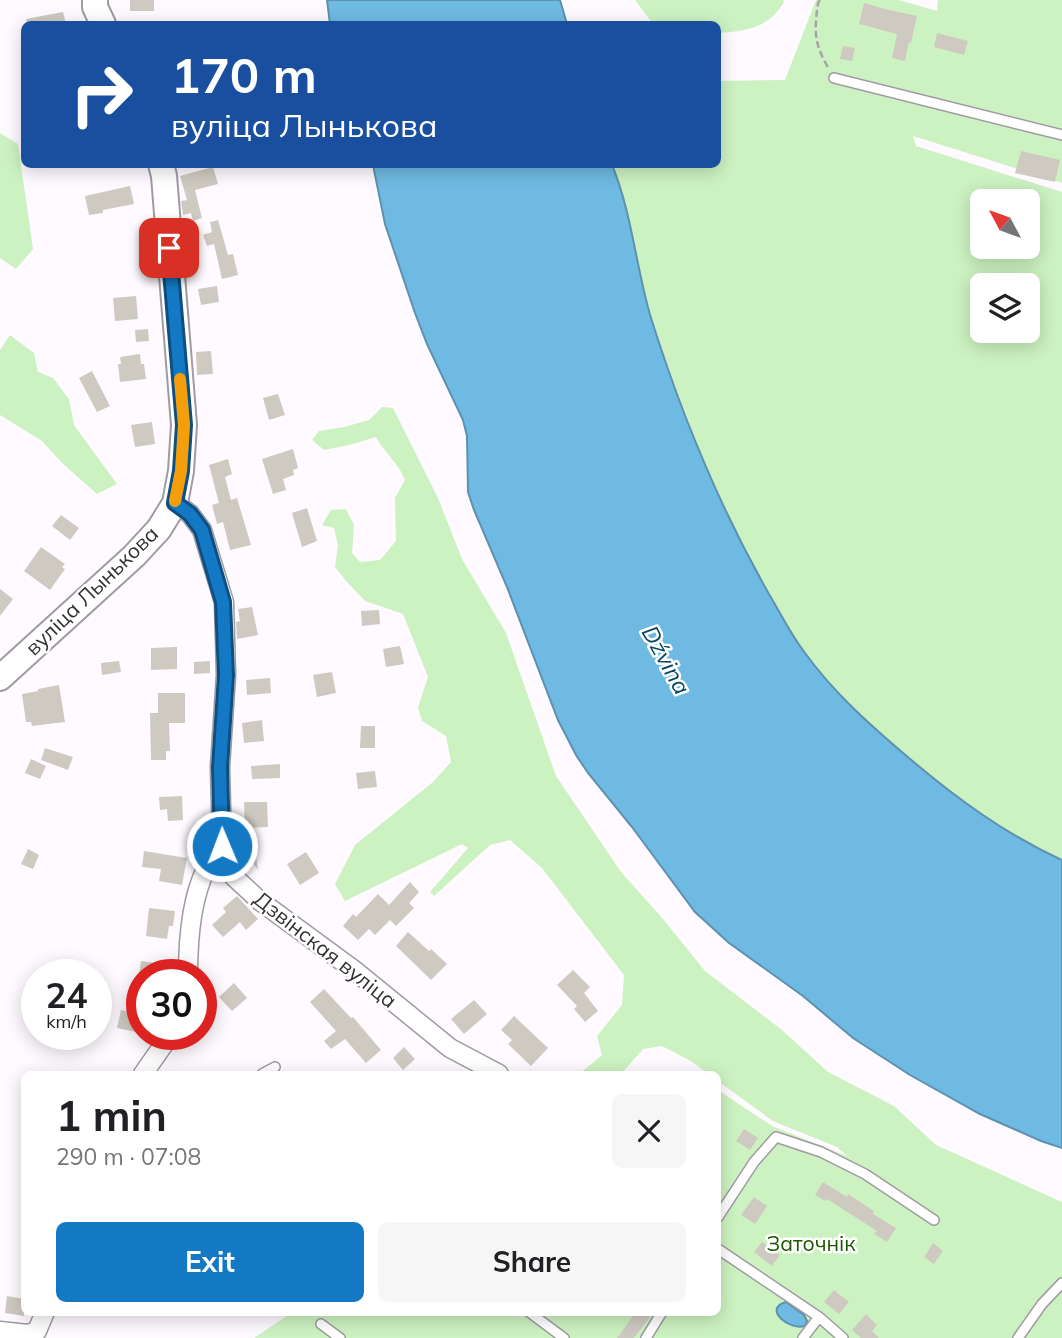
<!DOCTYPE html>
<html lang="en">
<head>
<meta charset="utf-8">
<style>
	:root { --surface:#fff; --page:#f6f6f6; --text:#202124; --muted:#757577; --accent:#1479c5 }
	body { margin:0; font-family:Mulish,sans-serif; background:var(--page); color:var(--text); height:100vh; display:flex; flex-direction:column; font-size:26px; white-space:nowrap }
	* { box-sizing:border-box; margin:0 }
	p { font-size:23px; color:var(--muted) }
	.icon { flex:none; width:38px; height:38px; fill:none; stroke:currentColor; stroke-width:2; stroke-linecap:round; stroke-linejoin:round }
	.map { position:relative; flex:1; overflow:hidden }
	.side { position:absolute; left:21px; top:1071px; width:700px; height:245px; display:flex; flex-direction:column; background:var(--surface); border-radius:10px; box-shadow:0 4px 18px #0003 }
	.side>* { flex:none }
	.hud { position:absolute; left:21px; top:21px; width:700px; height:147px; border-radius:10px; box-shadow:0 4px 18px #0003; background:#1a4fa0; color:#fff; overflow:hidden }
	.needle { width:46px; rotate:311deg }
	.controls { position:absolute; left:970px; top:189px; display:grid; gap:14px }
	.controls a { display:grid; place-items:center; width:70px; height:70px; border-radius:10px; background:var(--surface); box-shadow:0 4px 18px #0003; font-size:35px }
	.speed { position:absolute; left:21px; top:959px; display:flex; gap:14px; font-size:35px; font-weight:700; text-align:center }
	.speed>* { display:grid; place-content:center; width:91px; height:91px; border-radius:50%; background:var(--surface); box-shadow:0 4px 18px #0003; line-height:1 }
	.speed small { font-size:18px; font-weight:400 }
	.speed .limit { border:10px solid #d22; background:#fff; color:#111 }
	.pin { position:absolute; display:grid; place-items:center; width:60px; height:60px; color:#fff; margin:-30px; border-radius:14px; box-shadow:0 4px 10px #0006 }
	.me { position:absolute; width:77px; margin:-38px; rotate:359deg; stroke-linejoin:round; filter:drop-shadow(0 0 5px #0008) }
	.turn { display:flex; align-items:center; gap:24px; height:147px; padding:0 35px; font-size:32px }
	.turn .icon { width:91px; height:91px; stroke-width:2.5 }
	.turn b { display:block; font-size:49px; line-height:60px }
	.round { display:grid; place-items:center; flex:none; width:74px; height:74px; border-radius:10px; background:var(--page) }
	.headline { display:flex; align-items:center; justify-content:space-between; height:119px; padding:0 35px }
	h1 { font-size:42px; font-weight:700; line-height:52px }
	.button { display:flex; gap:14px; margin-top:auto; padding:14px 35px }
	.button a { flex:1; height:80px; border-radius:10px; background:var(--accent); color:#fff; font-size:28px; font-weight:700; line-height:80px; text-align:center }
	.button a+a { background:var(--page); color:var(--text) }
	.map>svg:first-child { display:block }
	.green { fill:#cdf2c1; fill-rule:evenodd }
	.water { fill:#6fbae2; stroke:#5d91ae; stroke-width:2 }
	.building { fill:#cfcac1 }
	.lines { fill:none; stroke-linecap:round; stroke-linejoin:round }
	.lane-casing { stroke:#a09aa2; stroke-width:12 }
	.street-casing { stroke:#a09aa2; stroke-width:21 }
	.secondary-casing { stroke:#a09aa2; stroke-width:28 }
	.path { stroke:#a7a4a8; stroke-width:2.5; stroke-dasharray:7 3.5; stroke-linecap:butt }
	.lane { stroke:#fff; stroke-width:9 }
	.street { stroke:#fff; stroke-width:18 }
	.secondary { stroke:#fff; stroke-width:24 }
	.route-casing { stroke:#0d4f80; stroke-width:18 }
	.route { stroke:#1479c5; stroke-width:12 }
	.slow { stroke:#f59e0b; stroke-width:12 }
	.labels { text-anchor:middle; stroke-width:5; stroke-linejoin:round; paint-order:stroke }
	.street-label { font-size:21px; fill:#323033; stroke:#fff }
	.park-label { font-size:21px; fill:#1e5701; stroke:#fff }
	.water-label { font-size:23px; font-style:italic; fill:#074762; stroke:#fff }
</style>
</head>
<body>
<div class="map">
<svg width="1062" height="1338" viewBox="0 0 1062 1338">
	<rect width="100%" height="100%" fill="#fefaff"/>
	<!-- green -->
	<path class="green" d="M 635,0 L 783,0 L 784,2 C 769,28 746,31 718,33 L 718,24 L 653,24 Z
		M 816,0 L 899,0 L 937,11 L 938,0 L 1062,0 L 1062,183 L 913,136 L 916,146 L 1062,192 L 1062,860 L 1003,829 L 938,784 L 882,737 L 825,679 L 803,652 L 744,548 L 702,457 L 669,369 L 651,316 L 639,269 L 624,199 L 612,165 L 718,164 L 718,81 L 785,80 ZM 982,201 L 1027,201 L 1027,247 L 982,247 ZM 982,285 L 1027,285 L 1027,331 L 982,331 Z
		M 0,133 L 18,144 L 33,249 L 16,269 L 0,258 Z
		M 10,335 L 34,353 L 38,372 L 53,378 L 69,399 L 74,425 L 117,484 L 97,494 L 62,463 L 42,441 L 0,415 L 0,350 Z
		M 382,407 L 393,408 L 438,498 L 462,559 L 506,633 L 556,776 L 621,872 L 663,919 L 705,971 L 782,1030 L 828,1072 L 894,1106 L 936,1145 L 1062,1202 L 1062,1338 L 1018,1338 L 1026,1320 L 1012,1338 L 254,1338 L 291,1313 L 718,1312 L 718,1090 L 772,1126 L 847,1156 L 837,1147 L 773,1121 L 718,1081 L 718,1074 L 709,1074 L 689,1060 L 662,1046 L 643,1049 L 621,1074 L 579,1074 L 602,1055 L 597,1036 L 622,1005 L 624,975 L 542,868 L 510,840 L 490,845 L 434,896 L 430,892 L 468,848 L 462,844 L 345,901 L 335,884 L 355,845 L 433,782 L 451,762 L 446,736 L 422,721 L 418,707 L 428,677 L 403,614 L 365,601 L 347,582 L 335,567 L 338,545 L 334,528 L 322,525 L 331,510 L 346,509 L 354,525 L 352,553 L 360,562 L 380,560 L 396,541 L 395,498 L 405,480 C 398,462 385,454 376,437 L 349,445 L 324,450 L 312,440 L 319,431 L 344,427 L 369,420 Z"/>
	<!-- water -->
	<path class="water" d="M 327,0 L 560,0 L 567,24 L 330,24 Z
		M 373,165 L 612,165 C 632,213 636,268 651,318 C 681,413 720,508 769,594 C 781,614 791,635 805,653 C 834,693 871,726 909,758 C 956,798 1005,834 1062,860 L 1062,1148 L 1041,1141 L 980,1114 L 910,1075 L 853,1038 L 803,996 L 729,943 L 695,912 L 632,827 L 588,773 L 576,755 L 558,720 L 507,587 L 474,510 L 468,492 L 467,436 L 463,420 L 427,344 L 415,313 L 385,224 Z
		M 786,1302 L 804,1315 L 807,1321 L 805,1326 C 790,1331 762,1309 786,1302 Z"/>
	<!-- building -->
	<path class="building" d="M 130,0 L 154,0 L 154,11 L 130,11 Z
		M 864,3 L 889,10 L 917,16 L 911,43 L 909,42 L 905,61 L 892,58 L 897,34 L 859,24 Z
		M 63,12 L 66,24 L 27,24 L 26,19 Z
		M 937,33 L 968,41 L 964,55 L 934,47 Z
		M 843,46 L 855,48 L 852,61 L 840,59 Z
		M 1021,151 L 1060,160 L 1055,182 L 1015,173 Z
		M 213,167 L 218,184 L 195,190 L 202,218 L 193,221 L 191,213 L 183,215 L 181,201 L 187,200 L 180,176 Z
		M 130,186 L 134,204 L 103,210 L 103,213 L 89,215 L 85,196 Z
		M 218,220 L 228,255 L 233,254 L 238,275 L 222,279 L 214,244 L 207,246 L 203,235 L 212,232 L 210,222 Z
		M 217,286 L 219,302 L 201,305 L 198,289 Z
		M 136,296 L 138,319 L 115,321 L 113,298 Z
		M 148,329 L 149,341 L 136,342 L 135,330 Z
		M 211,351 L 213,374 L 197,375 L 196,352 Z
		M 140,354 L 141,364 L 144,364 L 146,379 L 120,382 L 118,364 L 121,364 L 120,357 Z
		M 92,371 L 110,406 L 97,412 L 79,378 Z
		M 278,394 L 285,415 L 269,420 L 263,398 Z
		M 152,422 L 155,444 L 135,447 L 131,425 Z
		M 293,449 L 298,468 L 293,470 L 294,475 L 283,479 L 286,490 L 273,494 L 262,459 Z
		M 228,459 L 232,474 L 225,477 L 231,500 L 237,498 L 251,545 L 230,550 L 223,522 L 217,524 L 212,505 L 219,503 L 209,465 Z
		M 307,508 L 317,541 L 302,547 L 292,513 Z
		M 61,515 L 79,528 L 70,540 L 52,526 Z
		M 41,547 L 65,564 L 62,567 L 65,569 L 50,590 L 24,571 Z
		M 0,589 L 13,599 L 0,616 Z
		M 252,607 L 258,635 L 237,639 L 236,622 L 240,621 L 238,609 Z
		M 379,610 L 380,624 L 362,626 L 361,611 Z
		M 400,646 L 404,664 L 386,667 L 383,649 Z
		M 177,647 L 177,669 L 151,670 L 151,648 Z
		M 119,661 L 121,672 L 102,675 L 101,663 Z
		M 210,661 L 210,673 L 194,674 L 194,662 Z
		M 332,672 L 336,693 L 317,697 L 313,675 Z
		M 270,678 L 271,693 L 247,695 L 246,680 Z
		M 59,685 L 65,722 L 32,726 L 31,722 L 26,722 L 22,694 L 38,691 L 38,689 Z
		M 158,693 L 185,693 L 185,723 L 169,723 L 170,751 L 166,751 L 166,760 L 151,760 L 150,713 L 158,713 Z
		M 262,720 L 264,741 L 244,743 L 242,723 Z
		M 361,726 L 375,726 L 375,748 L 360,748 Z
		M 45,748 L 73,757 L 68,770 L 41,760 Z
		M 31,759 L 46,766 L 40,779 L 25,773 Z
		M 280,764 L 280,778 L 252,779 L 251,766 Z
		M 375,771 L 377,787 L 358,789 L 356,773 Z
		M 182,796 L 183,820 L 168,821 L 167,809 L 160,810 L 159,797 Z
		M 244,802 L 267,802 L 268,827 L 245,828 Z
		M 252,830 L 258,870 L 238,842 L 237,832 Z
		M 28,849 L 39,855 L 33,869 L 21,864 Z
		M 144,851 L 187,858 L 182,885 L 159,881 L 161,869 L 142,867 Z
		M 306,852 L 319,873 L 300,885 L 287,864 Z
		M 410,882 L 419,892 L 409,903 L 414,908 L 396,926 L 390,920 L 375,935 L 369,929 L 358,940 L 343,926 L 353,914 L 356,917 L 378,894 L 389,905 Z
		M 237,896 L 258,919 L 246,930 L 240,922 L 223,937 L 212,925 L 226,912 L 223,908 Z
		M 149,908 L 175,911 L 173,926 L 169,926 L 167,939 L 146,936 Z
		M 408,932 L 429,951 L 431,949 L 447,964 L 431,980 L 396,946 Z
		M 141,961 L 155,963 L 153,975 L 139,975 Z
		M 573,970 L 590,987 L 584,993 L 598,1011 L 585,1022 L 574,1009 L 577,1006 L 557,985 Z
		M 234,983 L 247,998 L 232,1011 L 219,997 Z
		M 324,989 L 351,1018 L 353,1017 L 381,1050 L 366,1063 L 345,1039 L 331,1049 L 324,1041 L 336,1031 L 310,1002 Z
		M 474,1000 L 487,1014 L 464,1034 L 451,1019 Z
		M 121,1010 L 140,1015 L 136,1032 L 117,1028 Z
		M 514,1016 L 548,1048 L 531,1066 L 508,1044 L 512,1040 L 501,1030 Z
		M 404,1047 L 415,1059 L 403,1070 L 393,1058 Z
		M 744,1129 L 758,1138 L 750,1150 L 736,1141 Z
		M 823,1182 L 847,1197 L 848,1194 L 874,1211 L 873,1214 L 896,1228 L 887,1242 L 874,1234 L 877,1231 L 827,1199 L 825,1201 L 815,1195 Z
		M 754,1197 L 767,1206 L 755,1224 L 741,1215 Z
		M 762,1242 L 780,1255 L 772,1266 L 754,1252 Z
		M 933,1243 L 943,1251 L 934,1264 L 924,1257 Z
		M 834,1290 L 849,1302 L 839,1314 L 824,1302 Z
		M 7,1296 L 24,1299 L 24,1316 L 5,1313 Z
		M 636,1312 L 642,1312 L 650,1317 L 634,1338 L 617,1338 Z
		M 866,1314 L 877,1325 L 872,1331 L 879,1338 L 861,1338 L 852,1330 Z"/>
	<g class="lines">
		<defs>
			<path id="lane" d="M 834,78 L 1062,135
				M 262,1074 L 275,1067
				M 718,1217 L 754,1162 L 776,1137 L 821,1152 L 865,1174 L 934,1220
				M 718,1249 L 819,1317 L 843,1338
				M 529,1312 L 564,1338
				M 321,1324 L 340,1338
				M 646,1338 L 662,1312
				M 803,1338 L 819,1317
				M 1018,1338 L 1042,1304 L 1062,1283"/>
			<path id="street" d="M 175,503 L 190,514 L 202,530 L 224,602 L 226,675 L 220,767 L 222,846 L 234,877 L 260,901 L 354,970 L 450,1048 L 499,1074
				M 188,975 C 188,942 191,899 206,869 C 210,861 217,854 222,846
				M 143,1074 L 171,1034
				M 0,1331 L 28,1334 L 37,1331 L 45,1312"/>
			<path id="secondary" d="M 95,0 L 95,7 L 103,24
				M 0,678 L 134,556 L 159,529 L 175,503 L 181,471 L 184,425 L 164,176 L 161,164"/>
		</defs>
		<!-- lane casing -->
		<use href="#lane" class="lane-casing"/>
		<!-- street casing -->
		<use href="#street" class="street-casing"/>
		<!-- secondary casing -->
		<use href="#secondary" class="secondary-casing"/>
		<!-- path -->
		<path class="path" d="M 820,0 L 818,3 C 814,32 814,44 829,69"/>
		<!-- lane -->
		<use href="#lane" class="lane"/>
		<!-- street -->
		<use href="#street" class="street"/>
		<!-- secondary -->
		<use href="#secondary" class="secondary"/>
	</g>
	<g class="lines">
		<defs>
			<path id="route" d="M 169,248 L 184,425 L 181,471 L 175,503 L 190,514 L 202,530 L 223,602 L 226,675 L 220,767 L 222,846"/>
		</defs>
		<!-- route casing -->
		<use href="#route" class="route-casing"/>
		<!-- route -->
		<use href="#route" class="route"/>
		<!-- slow -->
		<path class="slow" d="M 175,501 L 181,471 L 184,425 L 180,379"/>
	</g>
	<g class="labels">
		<!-- street labels -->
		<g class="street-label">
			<text transform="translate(92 591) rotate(-44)" y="7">вуліца Лынькова</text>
			<text transform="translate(325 950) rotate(38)" y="7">Дзвінская вуліца</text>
		</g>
		<!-- park labels -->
		<g class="park-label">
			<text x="811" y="1251">Заточнік</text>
		</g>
		<!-- water labels -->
		<g class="water-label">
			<text transform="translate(666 660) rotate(61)" y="8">Dźvina</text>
		</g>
	</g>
</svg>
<div class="controls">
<a><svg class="needle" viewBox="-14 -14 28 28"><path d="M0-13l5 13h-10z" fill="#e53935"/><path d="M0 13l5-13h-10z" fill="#757577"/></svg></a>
<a><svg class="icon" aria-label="layers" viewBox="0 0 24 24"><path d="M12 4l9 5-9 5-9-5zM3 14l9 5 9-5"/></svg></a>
</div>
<div class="speed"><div>24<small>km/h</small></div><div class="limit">30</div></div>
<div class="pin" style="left:169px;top:248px;background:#d93025"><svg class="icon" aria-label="arrive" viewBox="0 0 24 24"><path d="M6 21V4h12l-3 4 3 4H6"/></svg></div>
<svg class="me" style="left:222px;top:846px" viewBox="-20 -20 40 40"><circle r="17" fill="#1479c5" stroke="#fff" stroke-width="3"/><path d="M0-11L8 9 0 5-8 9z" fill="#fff"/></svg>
<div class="hud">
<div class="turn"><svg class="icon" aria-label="right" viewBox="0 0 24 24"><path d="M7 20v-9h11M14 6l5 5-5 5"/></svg><div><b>170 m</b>вуліца Лынькова</div></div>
</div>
<section class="side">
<div class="headline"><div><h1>1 min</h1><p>290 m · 07:08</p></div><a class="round"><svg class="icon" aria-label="close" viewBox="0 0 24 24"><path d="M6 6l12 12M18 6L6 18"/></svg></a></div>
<div class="button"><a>Exit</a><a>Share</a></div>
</section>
</div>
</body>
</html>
